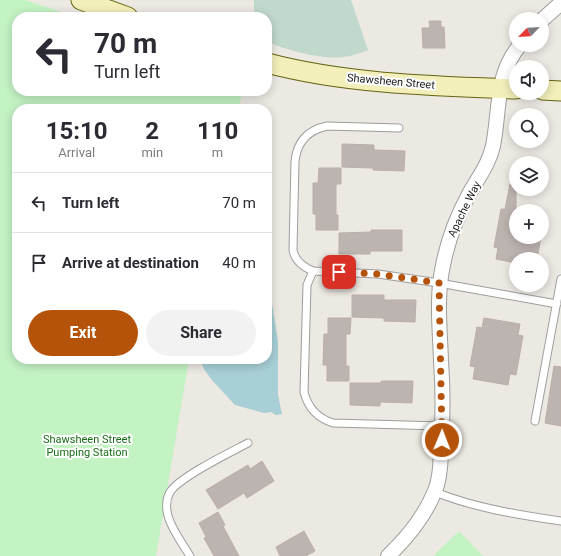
<!DOCTYPE html>
<html lang="en">
<head>
<meta charset="utf-8">
<style>
	:root { --surface:#fff; --page:#f2f2f3; --text:#2b2b33; --muted:#7c7c81; --line:#e1e1e2; --accent:#b45309 }
	body { margin:0; font-family:Roboto,sans-serif; background:var(--page); color:var(--text); height:100vh; display:flex; flex-direction:column; font-size:15px; white-space:nowrap }
	* { box-sizing:border-box; margin:0 }
	p { font-size:13px; color:var(--muted) }
	.icon { flex:none; width:22px; height:22px; fill:none; stroke:currentColor; stroke-width:2; stroke-linecap:round; stroke-linejoin:round }
	.map { position:relative; flex:1; overflow:hidden }
	.details { position:absolute; left:12px; top:104px; width:260px; height:260px; display:flex; flex-direction:column; background:var(--surface); border-radius:16px; box-shadow:0 2px 10px #0003 }
	.details>* { flex:none }
	.banner { position:absolute; left:12px; top:12px; width:260px; height:84px; border-radius:16px; box-shadow:0 2px 10px #0003; background:#fff; color:var(--text); overflow:hidden }
	.needle { width:26px; rotate:245deg }
	.controls { position:absolute; left:509px; top:12px; display:grid; gap:8px }
	.controls a { display:grid; place-items:center; width:40px; height:40px; border-radius:50%; background:var(--surface); box-shadow:0 2px 10px #0003; font-size:20px }
	.pin { position:absolute; display:grid; place-items:center; width:34px; height:34px; color:#fff; margin:-17px; border-radius:8px; box-shadow:0 2px 6px #0006 }
	.me { position:absolute; width:44px; margin:-22px; rotate:1deg; stroke-linejoin:round; filter:drop-shadow(0 0 3px #0008) }
	.turn { display:flex; align-items:center; gap:14px; height:84px; padding:0 16px; font-size:18px }
	.turn .icon { width:52px; height:52px; stroke-width:2.5 }
	.turn b { display:block; font-size:28px; line-height:34px }
	.eta { display:flex; justify-content:space-evenly; align-items:center; height:68px; text-align:center }
	.eta b { font-size:24px; font-weight:700; line-height:28px }
	.action { display:flex; gap:8px; margin-top:auto; padding:8px 16px }
	.action a { flex:1; height:46px; border-radius:24px; background:var(--accent); color:#fff; font-size:16px; font-weight:700; line-height:46px; text-align:center }
	.action a+a { background:var(--page); color:var(--text) }
	ul { padding:0; list-style:none }
	li { display:flex; align-items:center; gap:12px; height:60px; padding:0 16px; border-top:1px solid var(--line) }
	li div { flex:1 }
	li b { display:block; font-size:15px }
	li em { font-style:normal }
	.map>svg:first-child { display:block }
	.wetland { fill:#c1d8cc }
	.park { fill:#c3f2c3 }
	.water { fill:#a7cfd5 }
	.building { fill:#bcb4b0; stroke:#bcaea7 }
	.lines { fill:none; stroke-linecap:round; stroke-linejoin:round }
	.lane-casing { stroke:#9d9d9d; stroke-width:9 }
	.street-casing { stroke:#9d9d9d; stroke-width:16 }
	.secondary-casing { stroke:#646510; stroke-width:21 }
	.lane { stroke:#fff; stroke-width:7 }
	.street { stroke:#fff; stroke-width:14 }
	.secondary { stroke:#f2efbb; stroke-width:19 }
	.route { stroke:#b45309; stroke-width:7; stroke-dasharray:0 12.6 }
	.labels { text-anchor:middle; stroke-width:4; stroke-linejoin:round; paint-order:stroke }
	.street-label { font-size:11px; fill:#1c1c1c; stroke:#fff }
	.park-label { font-size:11px; fill:#176d17; stroke:#fff }
</style>
</head>
<body>
<div class="map">
<svg width="561" height="556" viewBox="0 0 561 556">
	<rect width="100%" height="100%" fill="#ece8e2"/>
	<!-- wetland -->
	<path class="wetland" d="M 254,0 L 351,0 L 368,50 C 360,53 352,56 343,57 C 325,60 283,50 267,41 L 267,17 L 254,17 Z"/>
	<!-- park -->
	<path class="park" d="M 0,0 L 25,0 L 77,17 L 17,17 L 17,91 L 242,91 L 239,109 L 17,109 L 17,359 L 189,359 L 156,556 L 0,556 Z
		M 459,531 L 483,556 L 433,556 Z"/>
	<!-- water -->
	<path class="water" d="M 267,272 L 278,342 L 278,395 L 282,414 L 276,415 L 271,412 L 264,413 L 235,405 L 211,379 L 204,369 L 200,359 L 267,359 Z"/>
	<!-- building -->
	<path class="building" d="M 429,21 L 441,21 L 441,27 L 444,27 L 445,48 L 423,48 L 422,28 L 430,28 Z
		M 342,144 L 374,145 L 374,150 L 405,151 L 404,171 L 373,170 L 373,168 L 342,167 Z
		M 319,168 L 341,168 L 341,184 L 336,184 L 336,215 L 338,215 L 338,230 L 316,230 L 316,214 L 313,214 L 313,183 L 318,183 Z
		M 510,184 L 516,185 L 516,237 L 541,237 L 537,259 L 516,259 L 516,263 L 496,259 L 498,248 L 494,247 L 501,209 L 505,209 Z
		M 371,230 L 402,230 L 402,251 L 370,251 L 370,254 L 339,254 L 339,233 L 371,232 Z
		M 352,295 L 384,295 L 384,300 L 416,300 L 415,322 L 384,321 L 384,318 L 352,317 Z
		M 328,318 L 351,318 L 350,334 L 346,334 L 346,366 L 349,366 L 349,381 L 327,381 L 327,365 L 323,365 L 324,334 L 328,334 Z
		M 484,318 L 520,324 L 518,335 L 523,336 L 516,375 L 510,374 L 508,385 L 473,379 L 475,367 L 470,366 L 477,327 L 482,328 Z
		M 554,366 L 561,367 L 561,426 L 545,423 Z
		M 381,381 L 413,381 L 412,403 L 380,402 L 380,406 L 350,405 L 350,383 L 381,383 Z
		M 262,461 L 274,481 L 247,498 L 244,493 L 218,509 L 206,490 L 248,465 L 250,469 Z
		M 218,512 L 225,525 L 223,526 L 239,556 L 214,556 L 204,538 L 206,537 L 199,523 Z
		M 304,531 L 315,551 L 306,556 L 280,556 L 276,547 Z"/>
	<g class="lines">
		<defs>
			<path id="lane" d="M 399,128 L 327,126 C 308,130 297,142 295,161 L 293,250 C 295,261 303,267 313,271 L 307,285 L 304,392 C 308,408 317,418 333,423 L 442,426
				M 313,271 L 378,274 L 439,283 L 557,304
				M 535,421 L 561,279
				M 435,492 C 475,508 519,515 561,521
				M 190,556 C 182,543 172,530 168,516 C 166,508 166,499 170,492 C 179,477 231,452 248,443"/>
			<path id="street" d="M 542,20 L 561,3
				M 388,556 C 407,538 424,517 434,493 C 440,481 441,459 441,445 C 443,418 443,389 441,361 C 440,329 436,297 443,265 C 448,240 457,216 469,194 C 478,178 489,164 493,146 C 500,111 495,74 520,45"/>
			<path id="secondary" d="M 81,0 L 128,17
				M 267,63 C 346,84 434,86 516,89
				M 542,90 L 561,91"/>
		</defs>
		<!-- lane casing -->
		<use href="#lane" class="lane-casing"/>
		<!-- street casing -->
		<use href="#street" class="street-casing"/>
		<!-- secondary casing -->
		<use href="#secondary" class="secondary-casing"/>
		<!-- lane -->
		<use href="#lane" class="lane"/>
		<!-- street -->
		<use href="#street" class="street"/>
		<!-- secondary -->
		<use href="#secondary" class="secondary"/>
	</g>
	<g class="lines">
		<!-- route -->
		<path class="route" d="M 339,272 L 378,274 L 439,283 L 442,440"/>
	</g>
	<g class="labels">
		<!-- street labels -->
		<g class="street-label">
			<text transform="translate(391 81) rotate(5)" y="4">Shawsheen Street</text>
			<text transform="translate(464 209) rotate(-64)" y="4">Apache Way</text>
		</g>
		<!-- park labels -->
		<g class="park-label">
			<text x="87" y="443">Shawsheen Street<tspan x="87" dy="13">Pumping Station</tspan></text>
		</g>
	</g>
</svg>
<div class="controls">
<a><svg class="needle" viewBox="-14 -14 28 28"><path d="M0-13l5 13h-10z" fill="#e53935"/><path d="M0 13l5-13h-10z" fill="#7c7c81"/></svg></a>
<a><svg class="icon" aria-label="sound" viewBox="0 0 24 24"><path d="M4 9h4l5-4v14l-5-4H4zM17 9q2 3 0 6"/></svg></a>
<a><svg class="icon" aria-label="search" viewBox="0 0 24 24"><circle cx="10" cy="10" r="6"/><path d="M15 15l6 6"/></svg></a>
<a><svg class="icon" aria-label="layers" viewBox="0 0 24 24"><path d="M12 4l9 5-9 5-9-5zM3 14l9 5 9-5"/></svg></a>
<a>+</a>
<a>−</a>
</div>
<div class="pin" style="left:339px;top:272px;background:#d93025"><svg class="icon" aria-label="arrive" viewBox="0 0 24 24"><path d="M6 21V4h12l-3 4 3 4H6"/></svg></div>
<svg class="me" style="left:442px;top:440px" viewBox="-20 -20 40 40"><circle r="17" fill="#b45309" stroke="#fff" stroke-width="3"/><path d="M0-11L8 9 0 5-8 9z" fill="#fff"/></svg>
<div class="banner">
<div class="turn"><svg class="icon" aria-label="left" viewBox="0 0 24 24"><path d="M17 20v-9H6M10 6l-5 5 5 5"/></svg><div><b>70 m</b>Turn left</div></div>
</div>
<section class="details">
<div class="eta">
<div><b>15:10</b><p>Arrival</p></div>
<div><b>2</b><p>min</p></div>
<div><b>110</b><p>m</p></div>
</div>
<ul>
<li><svg class="icon" aria-label="left" viewBox="0 0 24 24"><path d="M17 20v-9H6M10 6l-5 5 5 5"/></svg><div><b>Turn left</b></div><em>70 m</em></li>
<li><svg class="icon" aria-label="arrive" viewBox="0 0 24 24"><path d="M6 21V4h12l-3 4 3 4H6"/></svg><div><b>Arrive at destination</b></div><em>40 m</em></li>
</ul>
<div class="action"><a>Exit</a><a>Share</a></div>
</section>
</div>
</body>
</html>
